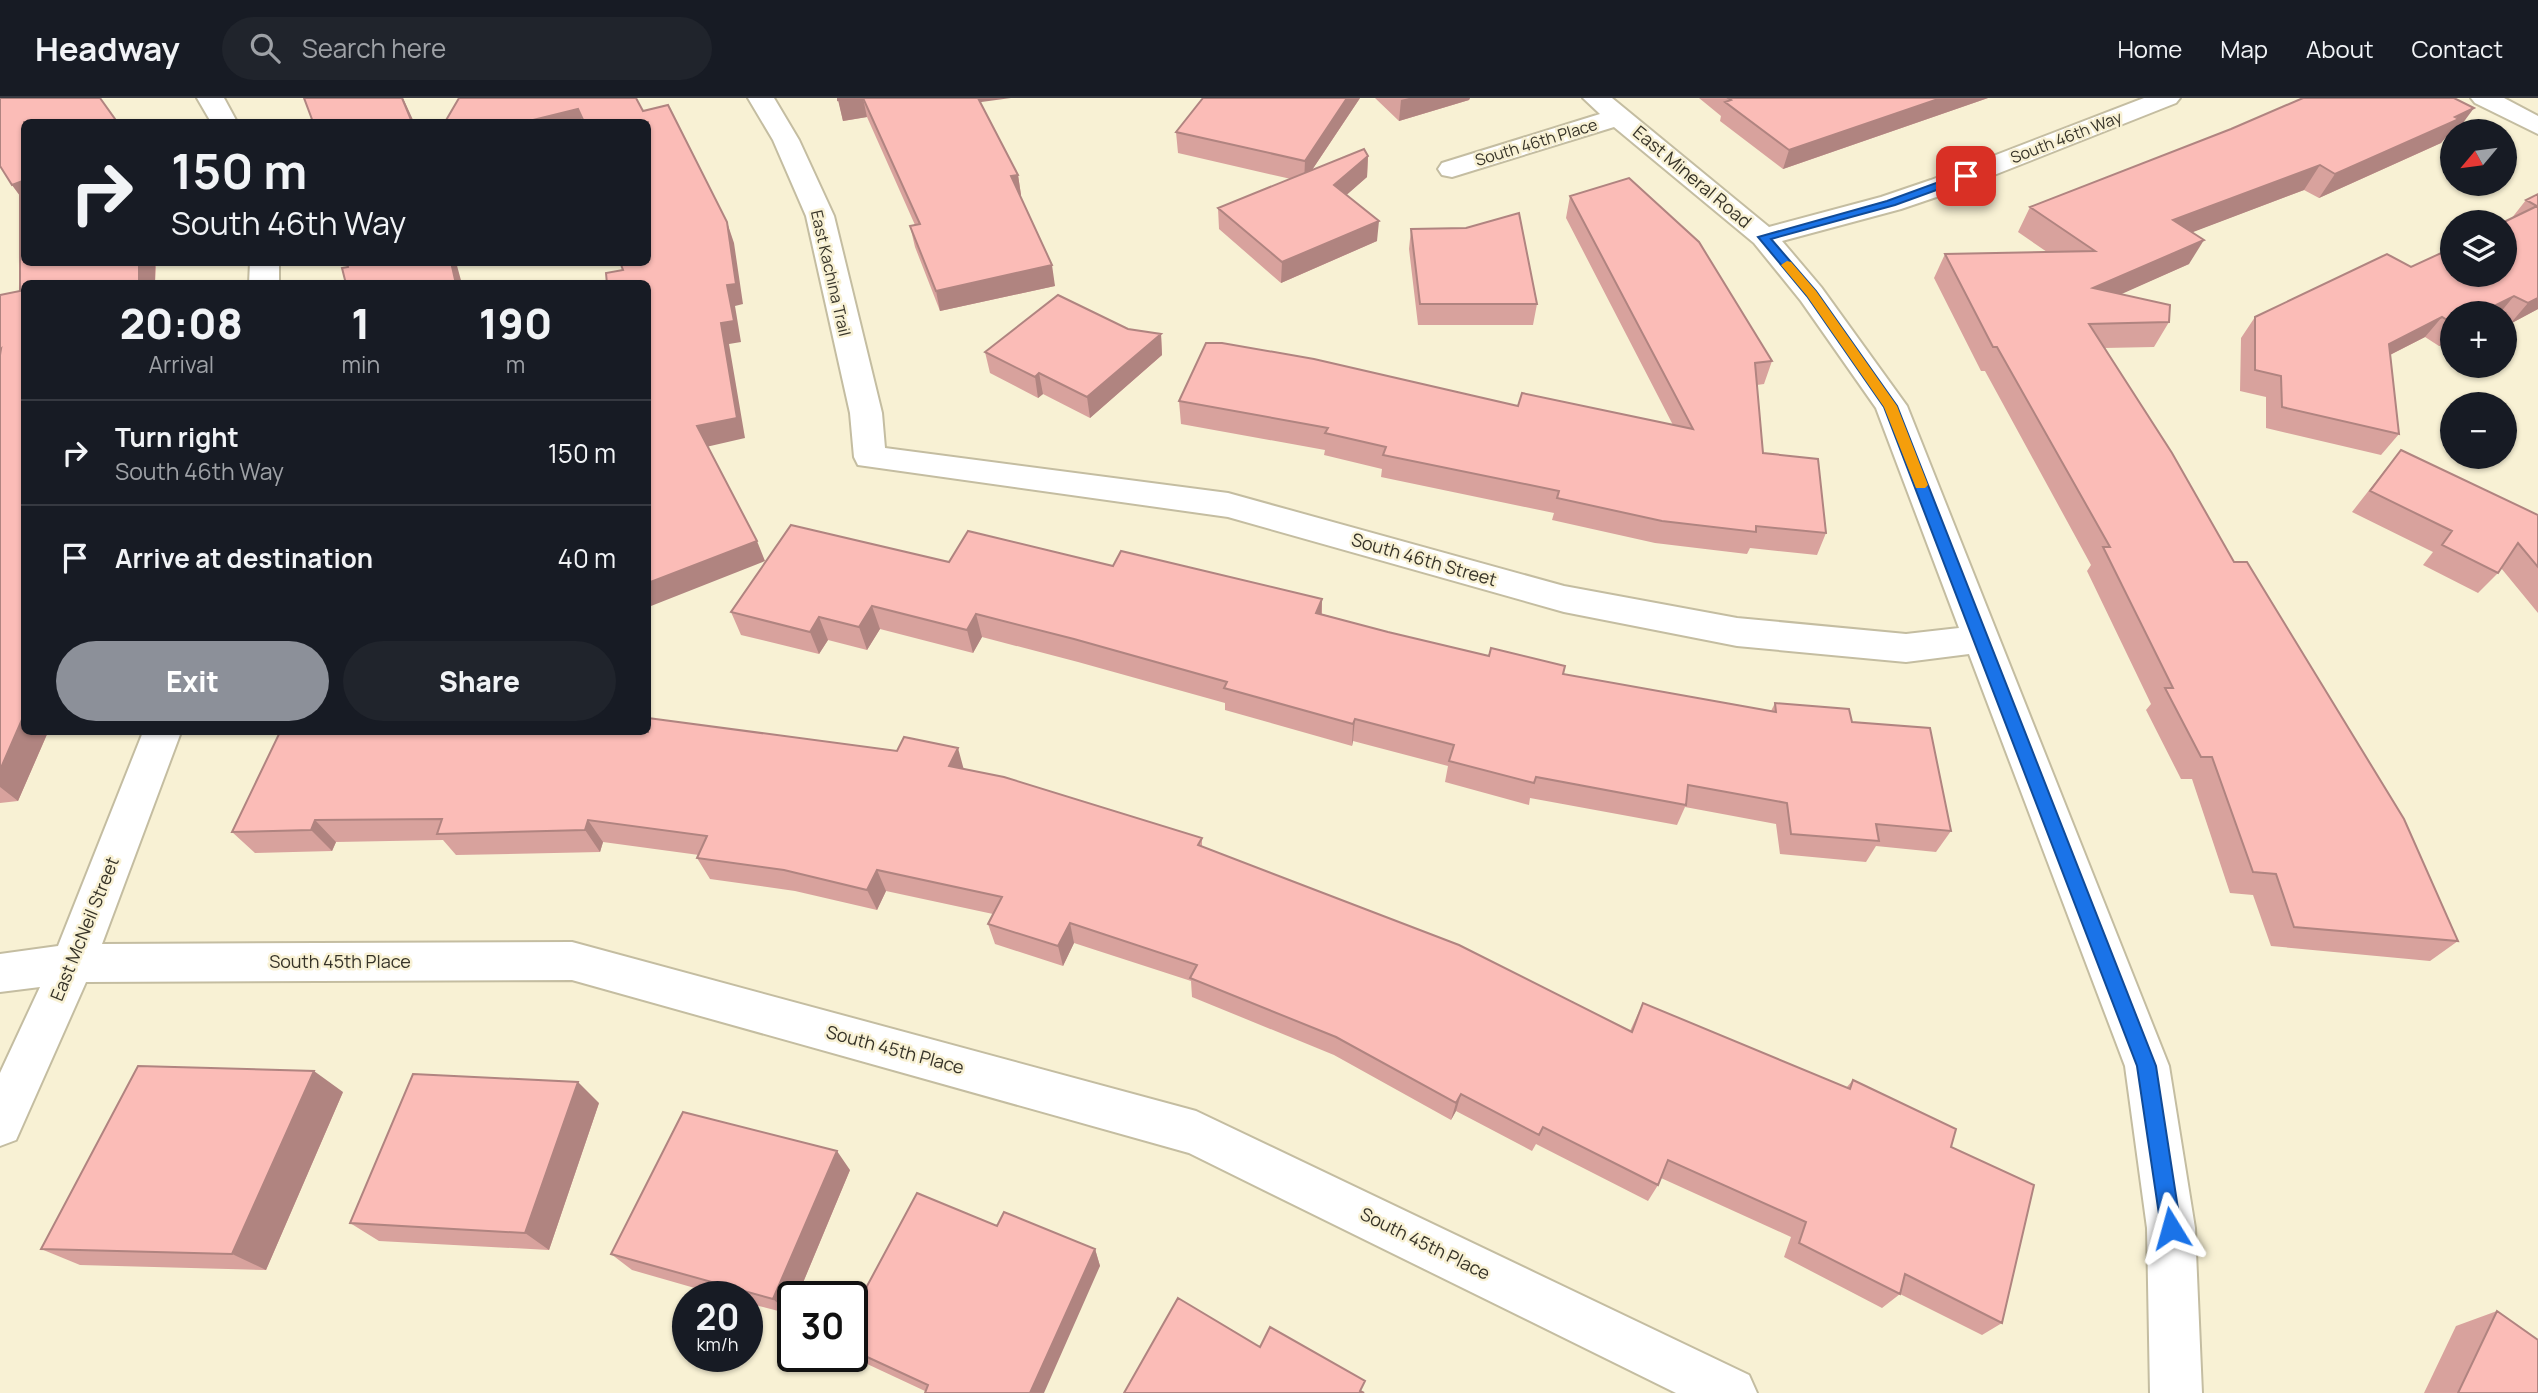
<!DOCTYPE html>
<html lang="en">
<head>
<meta charset="utf-8">
<style>
	:root { --surface:#171b24; --page:#20242c; --text:#f1f3f6; --muted:#9ea1a6; --line:#363941; --accent:#8c9099 }
	body { margin:0; font-family:Manrope,sans-serif; background:var(--page); color:var(--text); height:100vh; display:flex; flex-direction:column; font-size:26px; white-space:nowrap }
	* { box-sizing:border-box; margin:0 }
	p { font-size:23px; color:var(--muted) }
	.icon { flex:none; width:38px; height:38px; fill:none; stroke:currentColor; stroke-width:2; stroke-linecap:round; stroke-linejoin:round }
	.map { position:relative; flex:1; overflow:hidden }
	.side { position:absolute; left:21px; top:182px; width:630px; height:455px; display:flex; flex-direction:column; background:var(--surface); border-radius:10px; box-shadow:0 2px 5px #0004 }
	.side>* { flex:none }
	.hud { position:absolute; left:21px; top:21px; width:630px; height:147px; border-radius:10px; box-shadow:0 2px 5px #0004; background:#171b24; color:var(--text); overflow:hidden }
	.needle { width:46px; rotate:241deg }
	.buttons { position:absolute; left:2440px; top:21px; display:grid; gap:14px }
	.buttons a { display:grid; place-items:center; width:77px; height:77px; border-radius:50%; background:var(--surface); box-shadow:0 2px 5px #0004; font-size:35px }
	.speed { position:absolute; left:672px; top:1183px; display:flex; gap:14px; font-size:35px; font-weight:700; text-align:center }
	.speed>* { display:grid; place-content:center; width:91px; height:91px; border-radius:50%; background:var(--surface); box-shadow:0 2px 5px #0004; line-height:1 }
	.speed small { font-size:18px; font-weight:400 }
	.speed .limit { border:4px solid #111; border-radius:10px; background:#fff; color:#111 }
	.pin { position:absolute; display:grid; place-items:center; width:60px; height:60px; color:#fff; margin:-30px; border-radius:14px; box-shadow:0 4px 10px #0006 }
	.me { position:absolute; width:77px; margin:-38px; rotate:352deg; stroke-linejoin:round; filter:drop-shadow(0 0 5px #0008) }
	.turn { display:flex; align-items:center; gap:24px; height:147px; padding:0 35px; font-size:32px }
	.turn .icon { width:91px; height:91px; stroke-width:2.5 }
	.turn b { display:block; font-size:49px; line-height:60px }
	.eta { display:flex; justify-content:space-evenly; align-items:center; height:119px; text-align:center }
	.eta b { font-size:42px; font-weight:800; line-height:49px }
	.button { display:flex; gap:14px; margin-top:auto; padding:14px 35px }
	.button a { flex:1; height:80px; border-radius:42px; background:var(--accent); color:#fff; font-size:28px; font-weight:800; line-height:80px; text-align:center }
	.button a+a { background:var(--page); color:var(--text) }
	ul { padding:0; list-style:none }
	li { display:flex; align-items:center; gap:21px; height:105px; padding:0 35px; border-top:2px solid var(--line) }
	li div { flex:1 }
	li b { display:block; font-size:26px }
	li em { font-style:normal }
	header { display:flex; align-items:center; gap:42px; box-sizing:border-box; height:98px; padding:0 35px; background:var(--surface); border-bottom:2px solid var(--line) }
	header strong { font-size:33px }
	nav { display:flex; gap:38px; margin-inline-start:auto; font-size:24px }
	.search { width:490px; height:63px; background:var(--page); display:flex; align-items:center; gap:18px; box-sizing:border-box; padding:0 24px; border-radius:38px; color:var(--muted); font-size:26px }
	.map>svg:first-child { display:block }
	.lines { fill:none; stroke-linecap:round; stroke-linejoin:round }
	.minor-casing { stroke:#c4bda1; stroke-width:4 }
	.minor { fill:#fff; fill-rule:evenodd }
	.wall { fill:#d8a29d }
	.shaded-wall { fill:#b08480 }
	.building { fill:#fbbcb7; stroke:#b08480; stroke-width:2 }
	.route { fill:#1a73e8; stroke:#114b97; stroke-width:2 }
	.slow { fill:#f59e0b }
	.labels { text-anchor:middle; stroke-width:5; stroke-linejoin:round; paint-order:stroke }
	.far-street-label { font-size:16px; fill:#363328; stroke:#f8f1d4 }
	.street-label { font-size:18px; fill:#363328; stroke:#f8f1d4 }
</style>
</head>
<body>
<header>
<strong>Headway</strong>
<div class="search"><svg class="icon" aria-label="search" viewBox="0 0 24 24"><circle cx="10" cy="10" r="6"/><path d="M15 15l6 6"/></svg>Search here</div>
<nav><a>Home</a><a>Map</a><a>About</a><a>Contact</a></nav>
</header>
<div class="map">
<svg width="2538" height="1295" viewBox="0 0 2538 1295">
	<rect width="100%" height="100%" fill="#f8f1d4"/>
	<g class="lines">
		<defs>
			<path id="minor" d="M 197,0 L 224,0 L 237,24 L 211,24 Z
				M 748,0 L 774,0 L 799,42 L 834,118 L 882,315 L 885,350 L 1228,395 L 1564,488 L 1737,520 L 1906,536 L 1959,530 L 1876,310 L 1801,203 L 1754,145 L 1614,29 L 1452,79 L 1442,77 L 1438,71 L 1442,65 L 1600,16 L 1583,0 L 1612,0 L 1769,129 L 1881,99 L 1931,82 L 2144,0 L 2180,0 L 2176,5 L 1951,94 L 1901,111 L 1782,143 L 1821,189 L 1907,308 L 2169,968 L 2195,1130 L 2202,1295 L 2150,1295 L 2147,1130 L 2125,968 L 1969,556 L 1906,564 L 1737,548 L 1564,514 L 1228,419 L 858,367 L 854,359 L 850,315 L 806,118 L 773,42 Z
				M 2471,0 L 2504,0 L 2538,18 L 2538,36 L 2475,5 Z
				M 250,164 L 279,164 L 279,186 L 249,186 Z
				M 143,634 L 181,634 L 102,846 L 572,844 L 1196,1013 L 1749,1277 L 1757,1295 L 1676,1295 L 1189,1055 L 572,882 L 86,884 L 16,1042 L 0,1048 L 0,975 L 40,889 L 0,894 L 0,856 L 58,848 Z"/>
		</defs>
		<!-- minor casing -->
		<use href="#minor" class="minor-casing"/>
		<!-- minor -->
		<use href="#minor" class="minor"/>
	</g>
	<!-- wall -->
	<path class="wall" d="M 0,0 L 100,0 L 118,24 L 24,24 L 24,164 L 155,164 L 156,169 L 155,186 L 24,186 L 24,634 L 48,634 L 18,703 L 0,705 L 0,197 L 20,193 L 20,98 L 12,87 L 0,68 Z
		M 838,0 L 980,4 L 1018,77 L 1021,97 L 1020,98 L 1055,188 L 940,213 L 915,149 L 910,128 L 915,127 L 867,19 L 843,23 Z
		M 1360,0 L 1312,72 L 1368,58 L 1367,79 L 1346,97 L 1377,143 L 1281,185 L 1219,131 L 1218,110 L 1291,81 L 1178,55 L 1176,34 Z
		M 1375,0 L 1470,0 L 1469,2 L 1399,23 Z
		M 1699,0 L 1988,0 L 1783,71 L 1720,23 L 1721,18 Z
		M 2446,39 L 2441,45 L 2319,100 L 2304,92 L 2192,134 L 2189,166 L 2120,196 L 2169,224 L 2154,249 L 2104,250 L 2234,464 L 2458,843 L 2430,863 L 2271,848 L 2253,797 L 2230,795 L 2192,681 L 2181,681 L 2146,612 L 2151,606 L 2087,473 L 2091,467 L 1985,273 L 1981,273 L 1934,180 L 1945,156 L 2047,154 L 2018,134 L 2030,109 Z
		M 2538,96 L 2538,211 L 2510,226 L 2504,223 L 2504,215 L 2452,215 L 2452,242 L 2439,248 L 2425,239 L 2390,257 L 2399,336 L 2381,357 L 2266,330 L 2266,299 L 2240,293 L 2241,240 L 2255,219 L 2411,169 L 2511,121 L 2526,102 Z
		M 1570,98 L 1772,263 L 1764,286 L 1757,287 L 1763,355 L 1826,435 L 1817,457 L 1750,450 L 1747,456 L 1655,445 L 1552,422 L 1554,415 L 1381,379 L 1382,371 L 1324,357 L 1325,352 L 1181,326 L 1179,303 L 1518,308 L 1673,327 L 1566,120 Z
		M 1411,131 L 1537,206 L 1533,227 L 1418,227 L 1409,151 Z
		M 1128,231 L 1161,236 L 1162,257 L 1090,320 L 1043,296 L 1038,300 L 990,275 L 985,254 Z
		M 2401,352 L 2538,417 L 2538,515 L 2501,470 L 2498,475 L 2478,495 L 2423,467 L 2433,454 L 2352,414 L 2384,373 Z
		M 949,464 L 1113,468 L 1322,501 L 1322,516 L 1388,534 L 1563,576 L 1771,613 L 1775,605 L 1852,624 L 1951,733 L 1936,754 L 1876,748 L 1866,764 L 1780,756 L 1776,726 L 1685,709 L 1677,727 L 1530,700 L 1529,707 L 1445,684 L 1448,668 L 1353,643 L 1352,648 L 1225,612 L 1225,605 L 1078,564 L 982,539 L 973,555 L 880,531 L 867,552 L 828,542 L 819,556 L 741,537 L 731,514 Z
		M 280,634 L 964,671 L 1202,740 L 1202,748 L 1630,933 L 1643,905 L 1846,990 L 1853,982 L 1951,1049 L 2002,1225 L 1982,1237 L 1900,1196 L 1882,1210 L 1784,1159 L 1791,1139 L 1661,1080 L 1658,1087 L 1648,1103 L 1536,1046 L 1532,1053 L 1456,1013 L 1451,1022 L 1334,957 L 1192,899 L 1191,883 L 1074,845 L 1063,868 L 995,846 L 988,826 L 993,816 L 886,793 L 877,812 L 795,793 L 710,781 L 697,760 L 699,757 L 603,744 L 600,754 L 456,757 L 443,742 L 336,744 L 332,753 L 255,755 L 232,734 Z
		M 343,994 L 266,1172 L 80,1167 L 41,1151 Z
		M 599,1005 L 549,1152 L 379,1143 L 350,1125 Z
		M 850,1072 L 797,1199 L 793,1199 L 790,1216 L 747,1205 L 747,1199 L 726,1199 L 632,1172 L 611,1156 Z
		M 997,1128 L 1095,1151 L 1100,1168 L 925,1293 L 850,1258 L 852,1258 L 852,1216 Z
		M 2497,1213 L 2538,1295 L 2424,1295 L 2456,1228 Z"/>
	<!-- shaded-wall -->
	<path class="shaded-wall" d="M 402,0 L 403,0 L 414,24 L 412,24 Z
		M 854,0 L 863,0 L 867,19 L 843,23 L 838,2 Z
		M 973,0 L 1011,0 L 974,5 Z
		M 1347,0 L 1360,0 L 1304,84 L 1305,63 Z
		M 1409,0 L 1470,0 L 1469,2 L 1399,23 L 1401,2 Z
		M 1941,0 L 1988,0 L 1783,71 L 1789,52 Z
		M 2474,10 L 2457,33 L 2452,33 L 2452,36 L 2446,39 L 2441,45 L 2319,100 L 2335,76 Z
		M 578,11 L 583,24 L 525,24 Z
		M 1368,58 L 1367,79 L 1334,108 L 1334,87 Z
		M 2320,67 L 2304,92 L 2159,147 L 2173,122 Z
		M 1018,77 L 1021,97 L 1014,99 L 1011,78 Z
		M 20,84 L 24,103 L 12,87 Z
		M 1379,123 L 1377,143 L 1281,185 L 1282,164 Z
		M 727,124 L 734,145 L 743,206 L 735,208 L 741,244 L 729,246 L 745,340 L 706,349 L 697,328 L 721,225 Z
		M 2204,142 L 2189,166 L 2079,215 L 2093,190 Z
		M 139,164 L 155,164 L 155,186 L 139,186 Z
		M 451,164 L 456,164 L 462,186 L 456,186 Z
		M 1052,167 L 1055,188 L 940,213 L 936,193 Z
		M 2514,198 L 2500,215 L 2480,215 Z
		M 2538,200 L 2538,211 L 2510,226 L 2528,205 Z
		M 2442,219 L 2425,239 L 2372,266 L 2389,246 Z
		M 2452,232 L 2452,242 L 2439,248 Z
		M 1161,236 L 1162,257 L 1090,320 L 1087,299 Z
		M 1039,275 L 1043,296 L 1038,300 L 1035,279 Z
		M 757,443 L 765,463 L 651,508 L 648,501 L 648,485 Z
		M 1322,501 L 1321,524 L 1316,515 Z
		M 872,508 L 880,531 L 867,552 L 859,529 Z
		M 976,516 L 982,539 L 973,555 L 967,532 Z
		M 819,519 L 828,542 L 819,556 L 810,534 Z
		M 24,617 L 24,634 L 48,634 L 18,703 L 0,689 L 0,672 Z
		M 1355,621 L 1353,643 L 1352,648 L 1353,626 Z
		M 958,650 L 964,672 L 949,668 Z
		M 315,722 L 336,744 L 332,753 L 311,732 Z
		M 588,722 L 603,744 L 600,754 L 585,732 Z
		M 877,772 L 886,793 L 877,812 L 867,792 Z
		M 1070,825 L 1074,845 L 1063,868 L 1058,848 Z
		M 314,973 L 343,994 L 266,1172 L 232,1156 Z
		M 578,984 L 599,1005 L 549,1152 L 525,1135 Z
		M 1461,996 L 1456,1013 L 1451,1022 L 1456,1005 Z
		M 837,1053 L 850,1072 L 797,1199 L 793,1199 L 793,1209 L 790,1216 L 773,1201 Z
		M 1095,1151 L 1100,1168 L 1044,1295 L 1030,1295 Z"/>
	<!-- building -->
	<path class="building" d="M 0,0 L 100,0 L 115,21 L 116,24 L 24,24 L 24,164 L 139,164 L 139,186 L 24,186 L 24,617 L 0,672 L 0,257 L 1,251 L 0,252 L 0,197 L 20,193 L 20,84 L 12,87 L 0,68 Z
		M 304,0 L 402,0 L 412,24 L 313,24 Z
		M 459,0 L 636,0 L 643,13 L 668,7 L 727,124 L 736,186 L 727,187 L 734,223 L 721,225 L 737,320 L 697,328 L 757,443 L 648,485 L 648,186 L 607,186 L 606,175 L 623,172 L 620,164 L 648,164 L 648,24 L 584,24 L 578,11 L 525,24 L 445,24 Z
		M 838,0 L 854,0 L 838,2 Z
		M 863,0 L 978,0 L 1018,77 L 1011,78 L 1052,167 L 936,193 L 910,128 L 920,126 Z
		M 1203,0 L 1347,0 L 1305,63 L 1176,34 Z
		M 1728,0 L 1941,0 L 1789,52 L 1725,4 L 1731,2 Z
		M 2303,0 L 2454,0 L 2474,10 L 2455,19 L 2459,21 L 2335,76 L 2320,67 L 2173,122 L 2204,142 L 2093,190 L 2170,207 L 2169,224 L 2089,226 L 2172,355 L 2234,464 L 2247,464 L 2404,721 L 2458,843 L 2294,829 L 2276,776 L 2253,774 L 2212,659 L 2201,659 L 2165,590 L 2173,590 L 2103,449 L 2110,449 L 1997,249 L 1993,249 L 1945,156 L 2095,153 L 2030,109 L 2231,31 Z
		M 1364,51 L 1368,58 L 1334,87 L 1379,123 L 1282,164 L 1218,110 Z
		M 1629,80 L 1699,144 L 1772,263 L 1755,265 L 1763,355 L 1818,361 L 1826,435 L 1756,428 L 1756,434 L 1662,423 L 1557,400 L 1559,393 L 1383,357 L 1386,349 L 1325,335 L 1328,330 L 1179,303 L 1206,245 L 1222,245 L 1314,261 L 1518,308 L 1522,295 L 1693,331 L 1570,98 Z
		M 2538,96 L 2538,200 L 2528,205 L 2514,198 L 2480,215 L 2452,215 L 2452,225 L 2442,219 L 2389,246 L 2399,336 L 2282,309 L 2281,278 L 2255,272 L 2255,219 L 2387,156 L 2411,169 L 2452,150 L 2452,177 L 2504,177 L 2504,124 L 2537,108 L 2526,102 Z
		M 1519,115 L 1537,206 L 1420,206 L 1411,131 L 1466,130 Z
		M 347,164 L 451,164 L 456,186 L 346,186 L 342,170 L 348,169 Z
		M 1058,197 L 1128,231 L 1161,236 L 1087,299 L 1039,275 L 1035,279 L 985,254 Z
		M 2401,352 L 2538,417 L 2538,469 L 2518,445 L 2498,475 L 2442,447 L 2452,433 L 2370,393 Z
		M 791,427 L 949,464 L 968,433 L 1113,468 L 1121,453 L 1322,501 L 1316,515 L 1388,534 L 1489,558 L 1491,550 L 1565,568 L 1563,576 L 1776,614 L 1775,605 L 1849,611 L 1852,624 L 1930,630 L 1951,733 L 1876,726 L 1879,743 L 1791,736 L 1787,705 L 1688,687 L 1686,707 L 1536,679 L 1534,685 L 1449,663 L 1454,647 L 1355,621 L 1353,626 L 1224,590 L 1227,584 L 1074,541 L 976,516 L 967,532 L 872,508 L 859,529 L 819,519 L 810,534 L 731,514 Z
		M 648,620 L 897,653 L 904,639 L 958,650 L 949,668 L 1004,679 L 1202,740 L 1198,747 L 1459,847 L 1632,934 L 1643,905 L 1850,991 L 1853,982 L 1956,1031 L 1951,1049 L 2034,1087 L 2002,1225 L 1905,1176 L 1900,1196 L 1799,1145 L 1806,1124 L 1668,1062 L 1658,1087 L 1543,1029 L 1539,1037 L 1461,996 L 1456,1005 L 1336,939 L 1190,880 L 1197,867 L 1070,825 L 1058,848 L 988,826 L 1002,799 L 877,772 L 867,792 L 784,772 L 697,760 L 707,738 L 588,722 L 585,732 L 437,736 L 442,721 L 315,722 L 311,732 L 232,734 L 280,634 L 648,634 Z
		M 138,968 L 314,973 L 232,1156 L 41,1151 Z
		M 413,976 L 578,984 L 525,1135 L 350,1125 Z
		M 683,1014 L 837,1053 L 773,1201 L 611,1156 Z
		M 917,1095 L 997,1128 L 1004,1114 L 1095,1151 L 1030,1295 L 925,1295 L 928,1287 L 852,1252 L 852,1216 Z
		M 1178,1200 L 1260,1249 L 1270,1229 L 1365,1283 L 1360,1293 L 1364,1295 L 1124,1295 Z
		M 2497,1213 L 2538,1242 L 2538,1295 L 2458,1295 Z"/>
	<!-- route -->
	<path class="route" d="M 1966,74 L 1972,78 L 1970,80 L 1895,107 L 1771,141 L 1816,193 L 1897,308 L 2156,968 L 2181,1130 L 2178,1137 L 2171,1140 L 2164,1137 L 2161,1130 L 2137,968 L 1884,309 L 1807,198 L 1758,139 L 1887,103 Z"/>
	<!-- slow -->
	<path class="slow" d="M 1787,163 L 1791,164 L 1816,193 L 1897,308 L 1928,387 L 1925,390 L 1916,390 L 1884,309 L 1807,198 L 1781,167 Z"/>
	<g class="labels">
		<!-- far-street labels -->
		<g class="far-street-label">
			<text transform="translate(2066 39) rotate(-21)" y="6">South 46th Way</text>
			<text transform="translate(1536 44) rotate(-17)" y="6">South 46th Place</text>
			<text transform="translate(831 175) rotate(77)" y="6">East Kachina Trail</text>
		</g>
		<!-- street labels -->
		<g class="street-label">
			<text transform="translate(1692 79) rotate(40)" y="6">East Mineral Road</text>
			<text transform="translate(1424 462) rotate(16)" y="6">South 46th Street</text>
			<text transform="translate(85 831) rotate(-68)" y="6">East McNeil Street</text>
			<text x="340" y="870">South 45th Place</text>
			<text transform="translate(895 952) rotate(15)" y="6">South 45th Place</text>
			<text transform="translate(1425 1146) rotate(26)" y="6">South 45th Place</text>
		</g>
	</g>
</svg>
<div class="buttons">
<a><svg class="needle" viewBox="-14 -14 28 28"><path d="M0-13l5 13h-10z" fill="#e53935"/><path d="M0 13l5-13h-10z" fill="#9ea1a6"/></svg></a>
<a><svg class="icon" aria-label="layers" viewBox="0 0 24 24"><path d="M12 4l9 5-9 5-9-5zM3 14l9 5 9-5"/></svg></a>
<a>+</a>
<a>−</a>
</div>
<div class="speed"><div>20<small>km/h</small></div><div class="limit">30</div></div>
<div class="pin" style="left:1966px;top:78px;background:#d93025"><svg class="icon" aria-label="arrive" viewBox="0 0 24 24"><path d="M6 21V4h12l-3 4 3 4H6"/></svg></div>
<svg class="me" style="left:2171px;top:1130px" viewBox="-20 -20 40 40"><path d="M0-17L14 15 0 8-14 15z" fill="#1a73e8" stroke="#fff" stroke-width="4"/></svg>
<div class="hud">
<div class="turn"><svg class="icon" aria-label="right" viewBox="0 0 24 24"><path d="M7 20v-9h11M14 6l5 5-5 5"/></svg><div><b>150 m</b>South 46th Way</div></div>
</div>
<section class="side">
<div class="eta">
<div><b>20:08</b><p>Arrival</p></div>
<div><b>1</b><p>min</p></div>
<div><b>190</b><p>m</p></div>
</div>
<ul>
<li><svg class="icon" aria-label="right" viewBox="0 0 24 24"><path d="M7 20v-9h11M14 6l5 5-5 5"/></svg><div><b>Turn right</b><p>South 46th Way</p></div><em>150 m</em></li>
<li><svg class="icon" aria-label="arrive" viewBox="0 0 24 24"><path d="M6 21V4h12l-3 4 3 4H6"/></svg><div><b>Arrive at destination</b></div><em>40 m</em></li>
</ul>
<div class="button"><a>Exit</a><a>Share</a></div>
</section>
</div>
</body>
</html>
